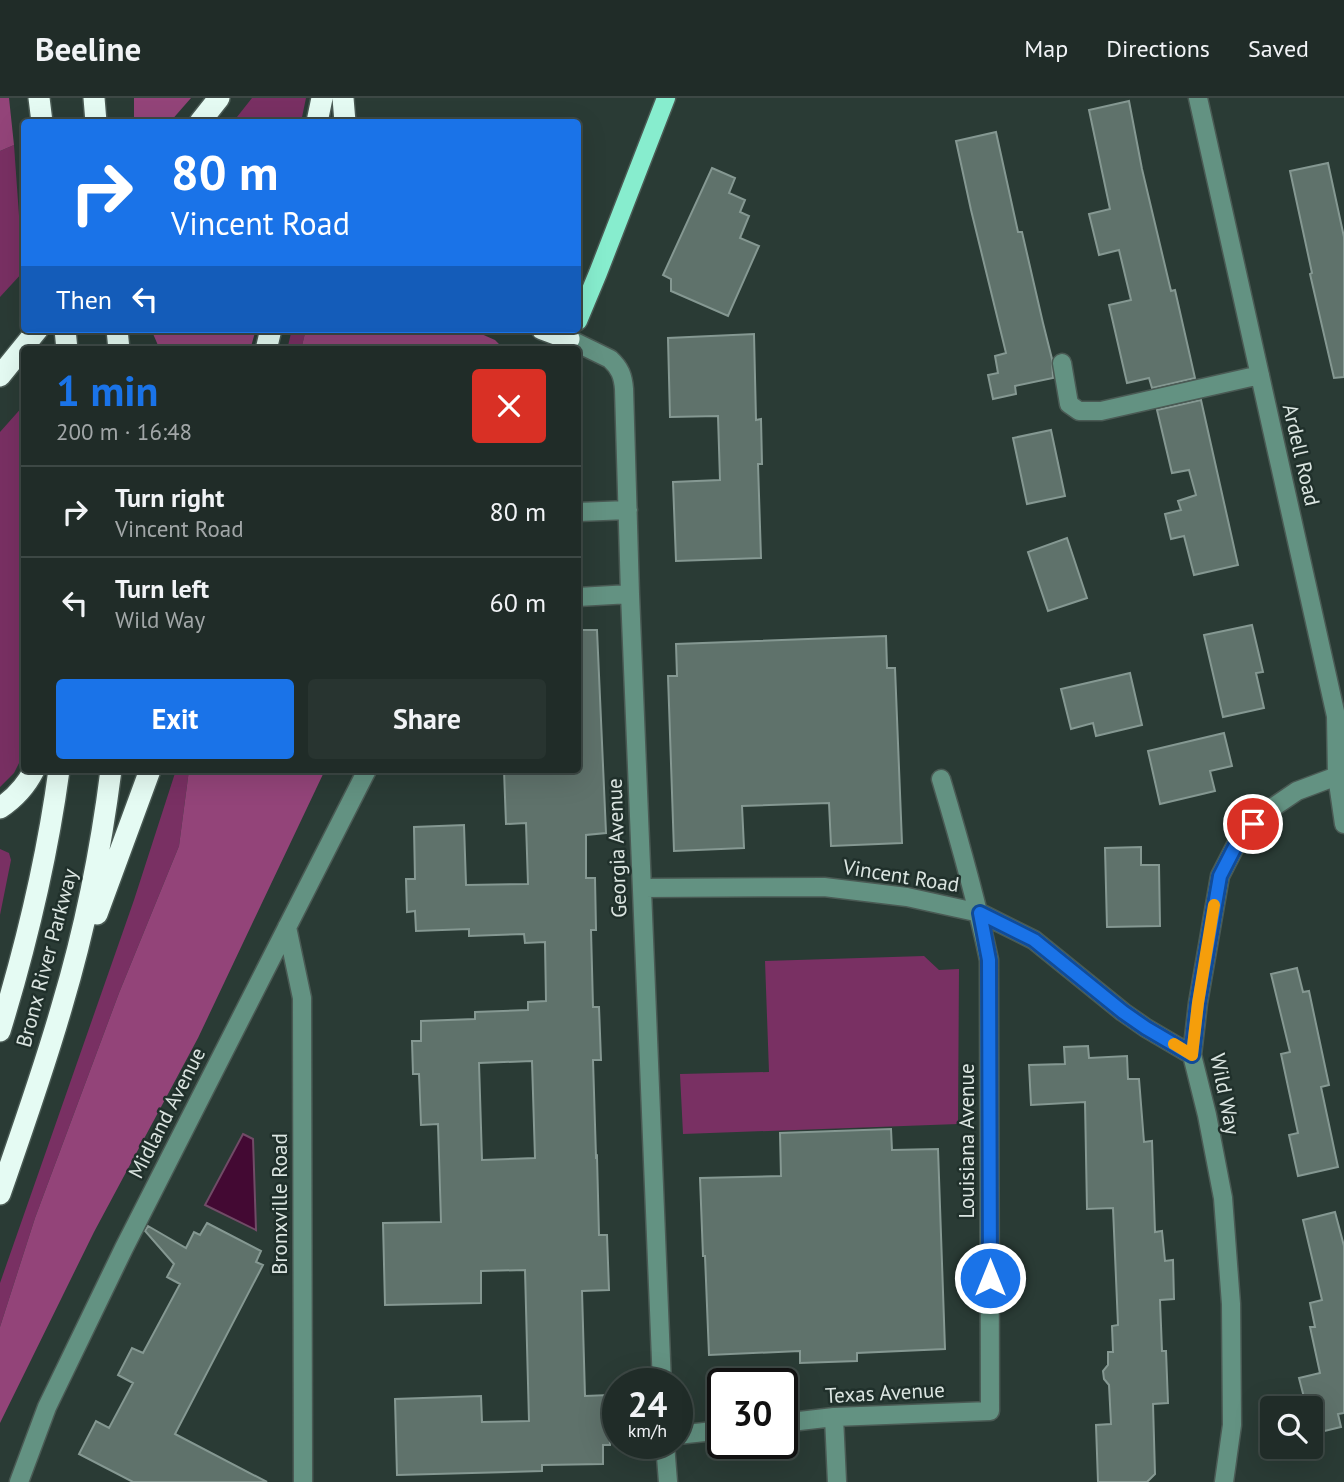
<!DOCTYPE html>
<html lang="en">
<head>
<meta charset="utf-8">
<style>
	:root { --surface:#202c28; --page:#283430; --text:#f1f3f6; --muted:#a2a7a8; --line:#3d4845; --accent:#1a73e8 }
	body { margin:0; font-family:"PT Sans",sans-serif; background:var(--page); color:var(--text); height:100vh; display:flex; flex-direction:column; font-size:26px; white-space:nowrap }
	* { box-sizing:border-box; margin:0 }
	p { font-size:23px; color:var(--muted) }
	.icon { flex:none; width:38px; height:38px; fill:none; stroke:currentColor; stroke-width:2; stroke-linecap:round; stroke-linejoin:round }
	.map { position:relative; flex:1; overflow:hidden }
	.side { position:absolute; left:21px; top:248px; width:560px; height:427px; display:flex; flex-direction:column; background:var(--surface); border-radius:7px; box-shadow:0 7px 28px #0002,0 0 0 2px var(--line) }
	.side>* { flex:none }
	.hud { position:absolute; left:21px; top:21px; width:560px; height:214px; border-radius:7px; box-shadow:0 7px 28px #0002,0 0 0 2px var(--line); background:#1a73e8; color:#fff; overflow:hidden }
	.controls { position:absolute; left:1260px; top:1298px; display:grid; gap:14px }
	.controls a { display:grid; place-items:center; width:63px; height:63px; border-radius:7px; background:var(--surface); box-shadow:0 7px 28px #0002,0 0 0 2px var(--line); font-size:35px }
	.speed { position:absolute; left:602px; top:1270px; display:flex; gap:14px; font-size:35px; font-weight:700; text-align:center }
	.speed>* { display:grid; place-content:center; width:91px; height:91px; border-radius:50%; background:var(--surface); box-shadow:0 7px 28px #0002,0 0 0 2px var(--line); line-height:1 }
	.speed small { font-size:18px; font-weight:400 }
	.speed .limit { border:4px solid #111; border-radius:10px; background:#fff; color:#111 }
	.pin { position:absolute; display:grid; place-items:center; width:60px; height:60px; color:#fff; margin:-30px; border:4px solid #fff; border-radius:50%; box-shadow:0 2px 7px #0007 }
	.me { position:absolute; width:77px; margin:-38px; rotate:0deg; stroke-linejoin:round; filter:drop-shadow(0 0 5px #0008) }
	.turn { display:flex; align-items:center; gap:24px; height:147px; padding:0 35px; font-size:32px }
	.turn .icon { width:91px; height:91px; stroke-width:2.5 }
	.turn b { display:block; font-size:49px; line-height:60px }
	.then { display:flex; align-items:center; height:66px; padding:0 35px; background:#0003; gap:14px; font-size:26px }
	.round { display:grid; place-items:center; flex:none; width:74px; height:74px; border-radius:7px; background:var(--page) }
	.summary { display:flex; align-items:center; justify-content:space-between; height:119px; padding:0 35px }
	h1 { font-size:42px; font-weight:700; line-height:52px; color:var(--accent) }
	.button { display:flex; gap:14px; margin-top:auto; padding:14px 35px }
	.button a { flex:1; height:80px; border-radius:7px; background:var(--accent); color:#fff; font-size:28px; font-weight:700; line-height:80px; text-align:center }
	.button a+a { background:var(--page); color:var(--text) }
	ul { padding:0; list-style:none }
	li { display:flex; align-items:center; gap:21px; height:91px; padding:0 35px; border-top:2px solid var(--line) }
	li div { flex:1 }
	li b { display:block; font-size:26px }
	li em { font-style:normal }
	header { display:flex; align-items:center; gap:42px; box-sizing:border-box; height:98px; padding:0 35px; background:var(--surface); border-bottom:2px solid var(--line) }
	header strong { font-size:33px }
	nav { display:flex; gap:38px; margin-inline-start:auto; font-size:24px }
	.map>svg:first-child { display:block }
	.green { fill:#793063 }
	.forest { fill:#934479 }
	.water { fill:#430933; stroke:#714b67; stroke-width:2 }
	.building { fill:#5f726b; stroke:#859892; stroke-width:2; fill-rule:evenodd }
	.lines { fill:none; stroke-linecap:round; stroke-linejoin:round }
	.minor-casing { stroke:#4a5a54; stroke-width:21 }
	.major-casing { stroke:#4a5a54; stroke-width:21 }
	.highway-casing { stroke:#4a5a54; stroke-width:24 }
	.minor { stroke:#639282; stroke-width:18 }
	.major { stroke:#87edce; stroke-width:18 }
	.highway { stroke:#e5fbf3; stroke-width:21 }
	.route-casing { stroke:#114b97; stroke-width:18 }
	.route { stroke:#1a73e8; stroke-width:12 }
	.slow { stroke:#f59e0b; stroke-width:12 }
	.labels { text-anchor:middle; stroke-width:5; stroke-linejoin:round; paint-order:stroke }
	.street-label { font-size:21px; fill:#dbe5e1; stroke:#20302b }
</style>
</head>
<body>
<header>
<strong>Beeline</strong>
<nav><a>Map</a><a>Directions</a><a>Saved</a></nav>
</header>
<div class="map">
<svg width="1344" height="1384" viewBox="0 0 1344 1384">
	<rect width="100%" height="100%" fill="#2a3b35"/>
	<!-- green -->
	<path class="green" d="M 252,0 L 306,0 L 301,24 L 233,24 Z
		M 14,47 L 23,174 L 0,199 L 0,53 Z
		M 292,231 L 306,231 L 301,252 L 287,252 Z
		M 24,307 L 24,655 L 14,675 L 0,689 L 0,334 Z
		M 176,672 L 189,672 L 179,748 L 119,895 L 35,1120 L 0,1229 L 0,1185 L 134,802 Z
		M 0,751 L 9,755 L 11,762 L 0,817 Z
		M 924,858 L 939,872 L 959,871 L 958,1026 L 683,1036 L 680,976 L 769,974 L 765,863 Z"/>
	<!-- forest -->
	<path class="forest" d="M 0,0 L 9,0 L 14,47 L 0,53 Z
		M 134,0 L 191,0 L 170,24 L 134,24 Z
		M 151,231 L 256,231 L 250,252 L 160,252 Z
		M 306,231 L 470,231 L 495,242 L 505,252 L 301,252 Z
		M 189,672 L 325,672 L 198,940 L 94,1134 L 0,1325 L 0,1229 L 35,1120 L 119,895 L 179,748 Z"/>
	<!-- water -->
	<path class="water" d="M 243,1036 L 253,1041 L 256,1132 L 205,1107 Z"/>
	<!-- building -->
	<path class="building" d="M 1129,3 L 1142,71 L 1171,193 L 1175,192 L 1195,280 L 1152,290 L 1149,280 L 1127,285 L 1109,207 L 1131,202 L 1119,152 L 1099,157 L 1089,116 L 1110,111 L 1089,12 Z
		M 996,34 L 1018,134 L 1022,134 L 1043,225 L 1052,261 L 1053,280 L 1015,288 L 1016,296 L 993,301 L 988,277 L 998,275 L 995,258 L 1006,255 L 971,112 L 956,43 Z
		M 1328,65 L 1344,139 L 1344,279 L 1334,280 L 1310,176 L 1312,175 L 1290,73 Z
		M 712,70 L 735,80 L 729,95 L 745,102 L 740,114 L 749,118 L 740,140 L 759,148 L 728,218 L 671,193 L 671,181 L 663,177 Z
		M 754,236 L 756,322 L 761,321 L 762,366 L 758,366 L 761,460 L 676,463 L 673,384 L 720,382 L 718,318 L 670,319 L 668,240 Z
		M 1201,302 L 1238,467 L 1194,477 L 1184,438 L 1171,441 L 1165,416 L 1181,412 L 1178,403 L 1196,397 L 1189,372 L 1172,375 L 1157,312 Z
		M 1051,332 L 1065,398 L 1027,406 L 1013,340 Z
		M 1067,440 L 1087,500 L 1048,513 L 1028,454 Z
		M 1252,527 L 1263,574 L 1256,575 L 1264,610 L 1223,619 L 1204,537 Z
		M 578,532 L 597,532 L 606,735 L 586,737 L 586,780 L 595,780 L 596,832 L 591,832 L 593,909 L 599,909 L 601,962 L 593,962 L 596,1059 L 597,1058 L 599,1137 L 607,1137 L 609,1192 L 582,1193 L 585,1298 L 609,1297 L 610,1347 L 603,1347 L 603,1366 L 542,1367 L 542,1373 L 397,1377 L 395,1301 L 481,1298 L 482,1324 L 529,1323 L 525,1172 L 481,1173 L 481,1205 L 385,1207 L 383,1125 L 441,1124 L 438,1026 L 421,1027 L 419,976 L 413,976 L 412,943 L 421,943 L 421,923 L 475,921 L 475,914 L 528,912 L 528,904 L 546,903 L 545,844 L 525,845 L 524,836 L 469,838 L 469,831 L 416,833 L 415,813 L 407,814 L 406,781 L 415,781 L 414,729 L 464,727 L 466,787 L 528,786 L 526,725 L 506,726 L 504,672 L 578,672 ZM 532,963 L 535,1060 L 482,1062 L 479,965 Z
		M 886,538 L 887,570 L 895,570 L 902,745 L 831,748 L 829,705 L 742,708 L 744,750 L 674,753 L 668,578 L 677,578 L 676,546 Z
		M 1130,575 L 1142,627 L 1096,638 L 1093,625 L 1071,631 L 1061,591 Z
		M 1224,635 L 1232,668 L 1210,673 L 1215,693 L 1160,706 L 1148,653 Z
		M 1141,749 L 1141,767 L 1159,767 L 1160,828 L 1107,829 L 1105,750 Z
		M 1297,870 L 1303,894 L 1309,893 L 1329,987 L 1321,989 L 1338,1069 L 1298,1078 L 1289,1037 L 1298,1035 L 1281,956 L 1290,954 L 1271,876 Z
		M 1088,948 L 1089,960 L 1127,958 L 1128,981 L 1139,981 L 1144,1044 L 1152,1043 L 1155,1134 L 1162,1133 L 1165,1163 L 1173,1162 L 1174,1201 L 1160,1202 L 1162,1253 L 1166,1253 L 1168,1305 L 1153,1306 L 1155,1376 L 1147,1384 L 1098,1384 L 1096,1327 L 1111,1326 L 1109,1287 L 1104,1281 L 1103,1273 L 1108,1267 L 1108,1254 L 1113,1254 L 1112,1228 L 1118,1227 L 1113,1110 L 1087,1111 L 1085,1004 L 1031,1007 L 1029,967 L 1065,966 L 1064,949 Z
		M 891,1031 L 892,1052 L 938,1051 L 945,1251 L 857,1255 L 857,1263 L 800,1265 L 800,1253 L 709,1257 L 705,1158 L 703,1158 L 700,1080 L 781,1078 L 780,1035 Z
		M 1335,1114 L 1344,1148 L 1344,1315 L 1338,1316 L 1341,1329 L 1312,1336 L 1311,1311 L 1307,1311 L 1299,1280 L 1320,1275 L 1310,1229 L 1315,1229 L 1310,1205 L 1322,1202 L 1303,1122 Z
		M 207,1125 L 261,1153 L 256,1164 L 263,1167 L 175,1336 L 267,1384 L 133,1384 L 79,1356 L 96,1323 L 109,1330 L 133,1285 L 118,1277 L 132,1250 L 143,1255 L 180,1186 L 167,1179 L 174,1166 L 145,1133 L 148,1128 L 186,1150 L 194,1134 L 200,1137 Z"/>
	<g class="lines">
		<defs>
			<path id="minor" d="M 1198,0 L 1336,618 L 1337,678 L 1344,726
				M 564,252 L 569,241 L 610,261 C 620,270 623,278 624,291 L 630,496 L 662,1286
				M 1062,265 L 1069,306 L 1079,313 L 1101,313 L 1260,277
				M 578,414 L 628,412
				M 578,499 L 630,496
				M 642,790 L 824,789 L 907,799 L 980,815 L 1034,842 L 1123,914 L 1146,930 L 1192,957
				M 287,829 L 302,900 L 303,1384
				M 834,1319 L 837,1384
				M 782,1325 L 834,1319 L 990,1313 L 989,862 C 976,800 959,741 941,681
				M 677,1337 L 723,1332
				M 665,1346 L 668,1384
				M 19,1384 L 47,1309 L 124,1150 L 367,672
				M 1224,1384 L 1232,1327 L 1231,1206 L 1223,1100 L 1207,1017 L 1192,957 L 1198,905 L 1220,778 L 1240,739 L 1266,714 L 1297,693 L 1337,678"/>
			<path id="major" d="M 578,223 L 598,175 L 666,0"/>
			<path id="highway" d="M 39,0 L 42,24
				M 94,0 L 96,24
				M 343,0 L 345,24
				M 200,24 L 219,0
				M 317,24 L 322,0
				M 65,231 L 67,252
				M 117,231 L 119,252
				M 542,231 L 569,241
				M 266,252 L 271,231
				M 0,278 L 38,231
				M 0,710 C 15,700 26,688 34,672
				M 97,816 L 150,672
				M 0,933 C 26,848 47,761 59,672
				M 0,1096 C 22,1033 44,971 62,908 C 85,831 101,751 111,672"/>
		</defs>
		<!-- minor casing -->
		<use href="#minor" class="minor-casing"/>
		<!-- major casing -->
		<use href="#major" class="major-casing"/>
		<!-- highway casing -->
		<use href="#highway" class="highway-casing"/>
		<!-- minor -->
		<use href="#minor" class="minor"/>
		<!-- major -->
		<use href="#major" class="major"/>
		<!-- highway -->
		<use href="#highway" class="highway"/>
	</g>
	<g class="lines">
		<defs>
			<path id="route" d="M 990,1180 L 989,862 L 980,815 L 1034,842 L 1123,914 L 1146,930 L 1192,957 L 1198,905 L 1220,778 L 1240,739 L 1253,726"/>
		</defs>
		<!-- route casing -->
		<use href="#route" class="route-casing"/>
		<!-- route -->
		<use href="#route" class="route"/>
		<!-- slow -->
		<path class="slow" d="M 1174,946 L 1192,957 L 1198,905 L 1214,807"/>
	</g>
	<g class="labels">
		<!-- street labels -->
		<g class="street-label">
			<text transform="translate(1301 357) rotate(77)" y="7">Ardell Road</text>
			<text transform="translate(617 750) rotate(-92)" y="7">Georgia Avenue</text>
			<text transform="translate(901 778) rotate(9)" y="7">Vincent Road</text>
			<text transform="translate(47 860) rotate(-75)" y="7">Bronx River Parkway</text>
			<text transform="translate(1225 996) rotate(79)" y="7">Wild Way</text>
			<text transform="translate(167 1015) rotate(-63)" y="7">Midland Avenue</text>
			<text transform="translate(967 1043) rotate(-90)" y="7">Louisiana Avenue</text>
			<text transform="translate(280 1106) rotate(-90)" y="7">Bronxville Road</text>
			<text transform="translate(885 1295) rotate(-3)" y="7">Texas Avenue</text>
		</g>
	</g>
</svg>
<div class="controls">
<a><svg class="icon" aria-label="search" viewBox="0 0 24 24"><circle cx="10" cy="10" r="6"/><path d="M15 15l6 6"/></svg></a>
</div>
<div class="speed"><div>24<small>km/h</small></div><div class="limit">30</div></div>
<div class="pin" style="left:1253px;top:726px;background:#d93025"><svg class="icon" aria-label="arrive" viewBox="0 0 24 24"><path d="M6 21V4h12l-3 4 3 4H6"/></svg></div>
<svg class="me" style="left:990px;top:1180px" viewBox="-20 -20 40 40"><circle r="17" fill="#1a73e8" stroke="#fff" stroke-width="3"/><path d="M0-11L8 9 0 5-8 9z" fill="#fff"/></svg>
<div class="hud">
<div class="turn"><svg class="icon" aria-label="right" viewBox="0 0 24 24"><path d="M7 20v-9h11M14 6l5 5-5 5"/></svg><div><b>80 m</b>Vincent Road</div></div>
<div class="then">Then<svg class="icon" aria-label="left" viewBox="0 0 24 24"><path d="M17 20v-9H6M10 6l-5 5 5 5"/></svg></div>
</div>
<section class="side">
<div class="summary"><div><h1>1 min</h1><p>200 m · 16:48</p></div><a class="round" style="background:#d93025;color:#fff"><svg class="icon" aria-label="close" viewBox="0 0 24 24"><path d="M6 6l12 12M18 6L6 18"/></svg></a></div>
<ul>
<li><svg class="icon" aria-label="right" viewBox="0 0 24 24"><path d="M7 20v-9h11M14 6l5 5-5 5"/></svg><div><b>Turn right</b><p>Vincent Road</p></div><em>80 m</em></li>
<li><svg class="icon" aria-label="left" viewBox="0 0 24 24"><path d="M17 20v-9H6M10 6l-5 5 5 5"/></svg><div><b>Turn left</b><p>Wild Way</p></div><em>60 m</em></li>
</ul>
<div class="button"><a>Exit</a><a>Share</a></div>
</section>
</div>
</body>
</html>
